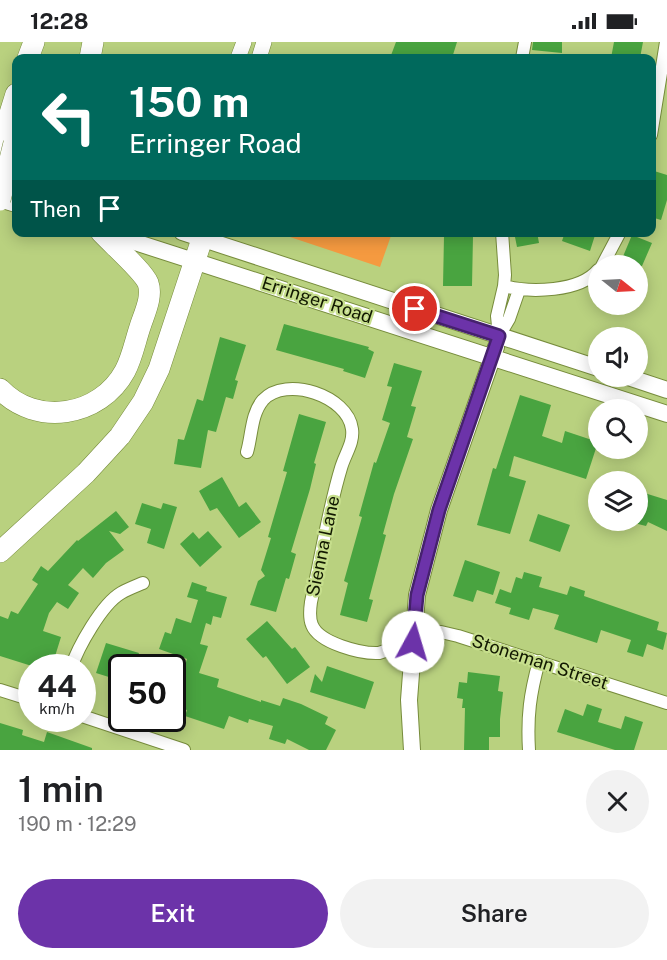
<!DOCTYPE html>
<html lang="en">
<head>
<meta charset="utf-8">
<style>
	:root { --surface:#fff; --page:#f2f2f2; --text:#202124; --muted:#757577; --accent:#6c33a9 }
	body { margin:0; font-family:"Public Sans",sans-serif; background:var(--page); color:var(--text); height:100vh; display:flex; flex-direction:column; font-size:22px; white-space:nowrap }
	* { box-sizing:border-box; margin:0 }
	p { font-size:20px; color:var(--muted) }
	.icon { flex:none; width:33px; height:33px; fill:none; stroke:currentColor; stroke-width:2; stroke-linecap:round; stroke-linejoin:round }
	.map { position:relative; height:708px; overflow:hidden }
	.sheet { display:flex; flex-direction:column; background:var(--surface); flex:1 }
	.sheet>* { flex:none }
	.guide { position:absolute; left:12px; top:12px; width:644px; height:183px; border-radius:12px; box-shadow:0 3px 15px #0003; background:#00695c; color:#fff; overflow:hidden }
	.needle { width:39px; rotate:108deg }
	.controls { position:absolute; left:588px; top:213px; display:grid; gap:12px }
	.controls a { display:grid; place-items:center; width:60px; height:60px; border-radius:50%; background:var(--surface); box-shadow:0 3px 15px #0003; font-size:30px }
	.speed { position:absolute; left:18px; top:612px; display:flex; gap:12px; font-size:30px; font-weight:700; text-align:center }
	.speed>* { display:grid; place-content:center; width:78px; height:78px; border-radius:50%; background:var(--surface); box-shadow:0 3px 15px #0003; line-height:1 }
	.speed small { font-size:15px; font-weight:400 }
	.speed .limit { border:3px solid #111; border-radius:9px; background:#fff; color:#111 }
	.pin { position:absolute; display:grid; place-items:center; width:51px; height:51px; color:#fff; margin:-26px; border:3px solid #fff; border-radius:50%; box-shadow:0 2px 6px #0007 }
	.me { position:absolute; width:66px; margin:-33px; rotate:6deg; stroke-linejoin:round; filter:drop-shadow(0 0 4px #0008) }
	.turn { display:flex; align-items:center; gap:21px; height:126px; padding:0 18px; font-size:27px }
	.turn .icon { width:78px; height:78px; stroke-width:2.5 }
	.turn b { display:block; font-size:42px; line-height:51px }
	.then { display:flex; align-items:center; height:57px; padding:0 18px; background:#0003; gap:12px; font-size:22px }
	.round { display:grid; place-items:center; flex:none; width:63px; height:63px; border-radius:32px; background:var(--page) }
	.overview { display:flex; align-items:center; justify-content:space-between; height:102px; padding:0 18px }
	h1 { font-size:36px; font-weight:600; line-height:45px }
	.cta { display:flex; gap:12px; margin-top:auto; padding:12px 18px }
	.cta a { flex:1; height:69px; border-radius:36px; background:var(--accent); color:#fff; font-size:24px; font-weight:600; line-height:69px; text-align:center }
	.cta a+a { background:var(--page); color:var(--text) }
	.status { display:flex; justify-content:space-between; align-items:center; height:42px; padding:0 30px; background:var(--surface); direction:ltr }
	.status svg { height:16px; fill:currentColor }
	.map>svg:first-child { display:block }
	.green { fill:#f59a40 }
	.building { fill:#49a440 }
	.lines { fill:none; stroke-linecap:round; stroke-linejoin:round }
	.minor-casing { stroke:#778c3c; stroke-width:14 }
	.tertiary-casing { stroke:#778c3c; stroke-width:16 }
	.secondary-casing { stroke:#778c3c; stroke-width:18 }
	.motorway-casing { stroke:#778c3c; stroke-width:22 }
	.minor { stroke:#fff; stroke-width:12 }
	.tertiary { stroke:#fff; stroke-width:15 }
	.secondary { stroke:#fff; stroke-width:16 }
	.motorway { stroke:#fff; stroke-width:21 }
	.motorway-bridge-casing { stroke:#778c3c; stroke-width:22; stroke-linecap:butt }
	.motorway-bridge { stroke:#fff; stroke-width:21 }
	.route-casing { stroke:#46216e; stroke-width:15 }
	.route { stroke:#6c33a9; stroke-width:10 }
	.labels { text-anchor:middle; stroke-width:4.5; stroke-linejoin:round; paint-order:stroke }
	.street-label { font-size:18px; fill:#111800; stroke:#c6de8c }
</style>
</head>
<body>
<div class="status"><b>12:28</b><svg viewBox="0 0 49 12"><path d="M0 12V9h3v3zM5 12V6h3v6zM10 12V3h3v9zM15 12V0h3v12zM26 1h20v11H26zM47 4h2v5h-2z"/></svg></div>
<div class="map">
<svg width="667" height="708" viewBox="0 0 667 708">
	<rect width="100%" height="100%" fill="#b9d17f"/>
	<!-- green -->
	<path class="green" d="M 278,191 L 392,191 L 380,225 Z"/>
	<!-- building -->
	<path class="building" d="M 396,0 L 457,0 L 452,16 L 390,16 Z
		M 533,0 L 562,0 L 562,11 L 532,8 Z
		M 614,0 L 643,0 L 640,16 L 611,16 Z
		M 651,128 L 667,133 L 667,158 L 661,178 L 651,175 Z
		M 514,190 L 537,190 L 539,201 L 517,205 Z
		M 565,190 L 596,190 L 590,209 L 562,199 Z
		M 632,193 L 652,201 L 642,224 L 619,224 Z
		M 444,194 L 473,194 L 472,244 L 443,244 Z
		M 284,282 L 369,305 L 368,307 L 374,310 L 365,336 L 343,329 L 344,327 L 276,308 Z
		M 220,295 L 246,303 L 235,338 L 238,339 L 233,357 L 226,355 L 216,390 L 208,388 L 201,426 L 174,422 L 178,397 L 184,398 L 197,357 L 203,359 Z
		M 394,321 L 422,329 L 411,364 L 416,365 L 407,395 L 413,397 L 394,452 L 383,492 L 386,493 L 369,557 L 373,558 L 367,580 L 340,573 L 348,541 L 344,539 L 362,475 L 359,474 L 374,420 L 376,421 L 390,381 L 382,378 L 392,345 L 387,344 Z
		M 520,353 L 551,363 L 542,394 L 562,401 L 565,389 L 598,400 L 586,437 L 514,414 L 509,434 L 526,439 L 510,492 L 477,483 L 493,426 L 496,427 Z
		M 299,372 L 326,380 L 314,421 L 316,422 L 310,447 L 291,510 L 296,512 L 289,537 L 286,536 L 276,570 L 250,563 L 258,539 L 265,534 L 261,528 L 271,496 L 268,495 L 287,430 L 283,429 Z
		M 222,435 L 239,465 L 246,460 L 261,480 L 239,496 L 217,466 L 210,469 L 199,449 Z
		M 638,449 L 667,458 L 667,489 L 648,480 L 646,484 L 638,482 Z
		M 142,461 L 161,467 L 163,461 L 177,465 L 164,507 L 147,501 L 151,487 L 135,482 Z
		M 116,469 L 129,485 L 120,492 L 109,489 L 124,508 L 106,521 L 93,536 L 83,526 L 68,543 L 79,551 L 68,567 L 57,560 L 49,571 L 43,589 L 61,595 L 52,624 L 37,620 L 35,625 L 0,614 L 0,574 L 8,577 L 11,569 L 18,572 L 38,542 L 32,538 L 41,524 L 48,529 L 77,498 L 78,499 Z
		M 538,472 L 570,483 L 560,510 L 529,499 Z
		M 208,489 L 222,505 L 200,525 L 180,502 L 193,490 L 199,497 Z
		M 465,518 L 500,530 L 493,553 L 477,548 L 473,560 L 453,554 Z
		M 524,530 L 542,535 L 539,545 L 567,553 L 570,544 L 585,549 L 584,554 L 659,580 L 657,588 L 667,591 L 663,608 L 647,602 L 643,615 L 627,610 L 631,598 L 601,588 L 597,601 L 554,587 L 559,573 L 533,566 L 529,578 L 509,572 L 511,566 L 495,561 L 500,547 L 511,551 L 516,535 L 522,537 Z
		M 192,540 L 207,545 L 206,549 L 227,555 L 221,576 L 213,574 L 211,583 L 206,581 L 200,602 L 208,604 L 199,631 L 219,637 L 217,645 L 261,660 L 261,658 L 280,664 L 283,656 L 301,662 L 328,675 L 325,682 L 336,688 L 326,708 L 309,708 L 287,697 L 285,702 L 269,697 L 273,684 L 249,677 L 248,681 L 229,674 L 224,687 L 185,674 L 187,668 L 172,664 L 172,638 L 179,641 L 187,617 L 159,607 L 165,590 L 171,592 L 176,576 L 191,581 L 198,558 L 187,555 Z
		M 267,579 L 292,607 L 295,605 L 310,625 L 287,642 L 266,614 L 263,616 L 246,597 Z
		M 106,601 L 139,611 L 134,626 L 122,626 L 122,653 L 108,649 L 112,636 L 96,631 Z
		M 327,624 L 374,640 L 365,667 L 310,650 L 315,632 L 322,640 Z
		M 468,630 L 500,634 L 498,649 L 503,650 L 500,677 L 500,695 L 489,695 L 489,708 L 464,708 L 465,666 L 462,666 L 463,657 L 457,656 L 459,640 L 467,641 Z
		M 587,662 L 602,667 L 598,680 L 621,687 L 625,674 L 643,680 L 634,708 L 615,708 L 557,690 L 565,667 L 583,674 Z
		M 0,681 L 23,688 L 22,693 L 44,700 L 47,690 L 92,706 L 92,708 L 0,708 Z"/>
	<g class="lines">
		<defs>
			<path id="minor" d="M 522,16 L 525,0
				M 651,93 L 666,0
				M 602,224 L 620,190
				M 504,244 C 530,251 580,250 598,228
				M 499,294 L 497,274 L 504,244 L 505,233 L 502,190
				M 499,294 L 509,277 L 519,248
				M 247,410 C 252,393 251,372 263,358 C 286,333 348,354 352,387 C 354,401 345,412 341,426 C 328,469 321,515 311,560 C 310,567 309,576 312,583 C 319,601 361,612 379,611 L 441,590 L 458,594 L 667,661
				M 71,626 C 78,605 102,562 121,551 C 128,547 136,544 143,541
				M 0,648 L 32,658
				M 82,674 L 184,708
				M 529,708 C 527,674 530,652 539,619"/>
			<path id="tertiary" d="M 238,16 L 244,0
				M 259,16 L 264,0"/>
			<path id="secondary" d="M 0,157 L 16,162
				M 104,190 L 667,372
				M 182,190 L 598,326
				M 625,334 L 667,348
				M 412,708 L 409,658 L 417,553 L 439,468 L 496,305"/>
			<path id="motorway" d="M 28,16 L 34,0
				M 90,16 L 93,0
				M 0,103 L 16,52
				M 0,347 C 36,385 100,375 125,329 C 132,316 135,300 140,285 C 144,272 153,255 148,241 C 143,229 112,202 101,190
				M 0,510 L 86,431 L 120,394 L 143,360 L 159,327 L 202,197"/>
		</defs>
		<!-- minor casing -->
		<use href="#minor" class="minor-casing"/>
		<!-- tertiary casing -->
		<use href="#tertiary" class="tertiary-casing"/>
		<!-- secondary casing -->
		<use href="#secondary" class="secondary-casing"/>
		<!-- motorway casing -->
		<use href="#motorway" class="motorway-casing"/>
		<!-- minor -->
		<use href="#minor" class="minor"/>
		<!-- tertiary -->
		<use href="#tertiary" class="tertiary"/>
		<!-- secondary -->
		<use href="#secondary" class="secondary"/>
		<!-- motorway -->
		<use href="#motorway" class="motorway"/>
		<defs>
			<path id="motorway-bridge" d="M 0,158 L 14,101"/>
		</defs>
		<!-- motorway-bridge casing -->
		<use href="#motorway-bridge" class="motorway-bridge-casing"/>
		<!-- motorway-bridge -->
		<use href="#motorway-bridge" class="motorway-bridge"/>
	</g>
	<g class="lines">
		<defs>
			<path id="route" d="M 413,600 L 417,553 L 439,468 L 499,294 L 415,267"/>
		</defs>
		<!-- route casing -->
		<use href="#route" class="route-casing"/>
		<!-- route -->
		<use href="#route" class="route"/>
	</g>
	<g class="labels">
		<!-- street labels -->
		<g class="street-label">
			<text transform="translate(317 258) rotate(18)" y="6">Erringer Road</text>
			<text transform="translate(323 504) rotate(-78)" y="6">Sienna Lane</text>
			<text transform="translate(540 620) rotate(18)" y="6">Stoneman Street</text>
		</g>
	</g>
</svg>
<div class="controls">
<a><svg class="needle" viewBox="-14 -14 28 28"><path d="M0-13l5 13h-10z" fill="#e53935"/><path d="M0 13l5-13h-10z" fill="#757577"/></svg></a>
<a><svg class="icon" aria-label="sound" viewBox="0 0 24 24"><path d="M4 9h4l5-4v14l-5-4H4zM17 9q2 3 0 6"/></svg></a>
<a><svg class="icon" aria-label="search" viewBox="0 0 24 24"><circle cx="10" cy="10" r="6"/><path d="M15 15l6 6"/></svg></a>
<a><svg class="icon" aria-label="layers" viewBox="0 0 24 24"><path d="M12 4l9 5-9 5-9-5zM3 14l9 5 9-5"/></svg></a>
</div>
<div class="speed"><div>44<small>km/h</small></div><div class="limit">50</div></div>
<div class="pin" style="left:415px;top:267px;background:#d93025"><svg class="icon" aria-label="arrive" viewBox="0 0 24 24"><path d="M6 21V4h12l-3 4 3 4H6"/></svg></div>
<svg class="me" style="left:413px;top:600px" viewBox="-20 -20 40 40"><circle r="19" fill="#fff"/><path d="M0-13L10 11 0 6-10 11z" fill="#6c33a9"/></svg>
<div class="guide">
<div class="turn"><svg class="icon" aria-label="left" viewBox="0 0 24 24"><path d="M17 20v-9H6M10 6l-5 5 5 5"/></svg><div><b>150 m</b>Erringer Road</div></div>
<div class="then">Then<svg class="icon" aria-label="arrive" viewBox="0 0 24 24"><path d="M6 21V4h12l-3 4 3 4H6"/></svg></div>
</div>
</div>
<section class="sheet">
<div class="overview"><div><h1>1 min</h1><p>190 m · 12:29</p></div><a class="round"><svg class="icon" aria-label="close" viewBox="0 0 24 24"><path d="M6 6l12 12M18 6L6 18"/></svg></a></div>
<div class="cta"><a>Exit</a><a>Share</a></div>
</section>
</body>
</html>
